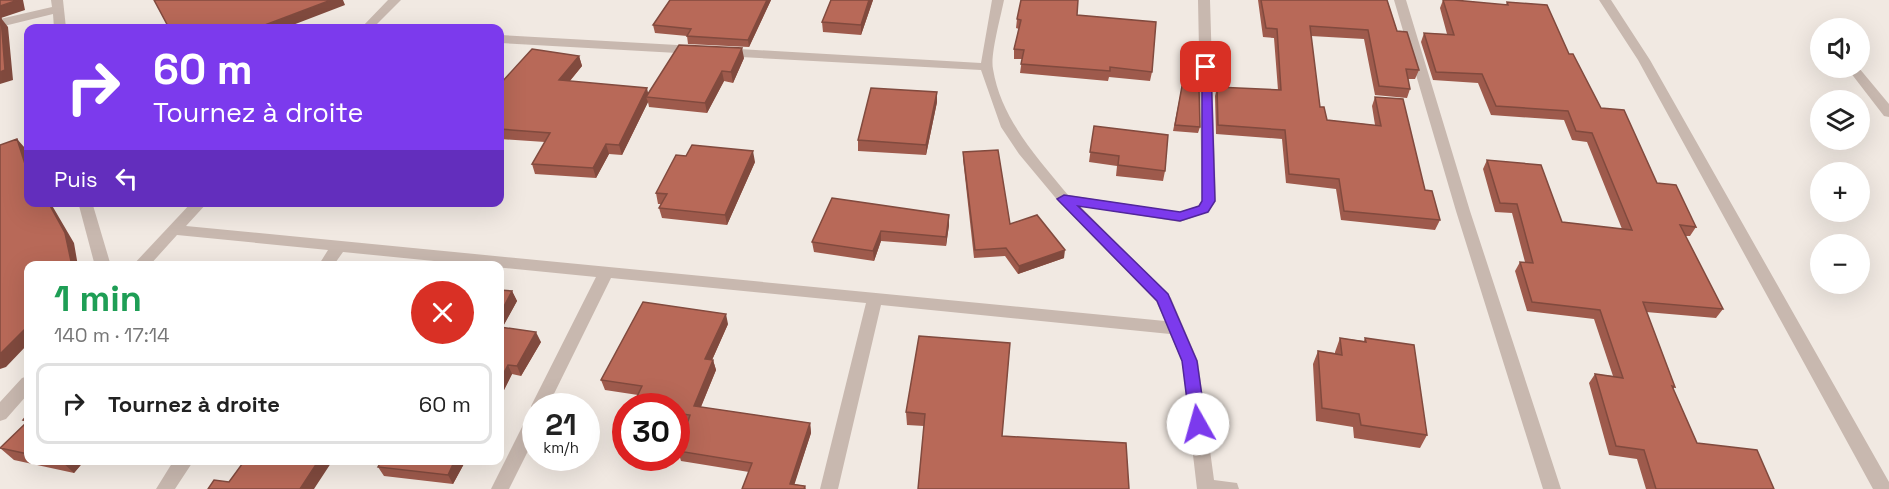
<!DOCTYPE html>
<html lang="fr">
<head>
<meta charset="utf-8">
<style>
	:root { --surface:#fff; --page:#f2f2f2; --text:#222; --muted:#767676; --line:#e0e0e0 }
	body { margin:0; font-family:"Space Grotesk",sans-serif; background:var(--page); color:var(--text); height:100vh; display:flex; flex-direction:column; font-size:22px; white-space:nowrap }
	* { box-sizing:border-box; margin:0 }
	p { font-size:20px; color:var(--muted) }
	.icon { flex:none; width:33px; height:33px; fill:none; stroke:currentColor; stroke-width:2; stroke-linecap:round; stroke-linejoin:round }
	.map { position:relative; flex:1; overflow:hidden }
	.sheet { position:absolute; left:24px; top:261px; width:480px; height:204px; display:flex; flex-direction:column; background:var(--surface); border-radius:12px; box-shadow:0 6px 24px #0002 }
	.sheet>* { flex:none }
	.top-card { position:absolute; left:24px; top:24px; width:480px; height:183px; border-radius:12px; box-shadow:0 6px 24px #0002; background:#7c3aed; color:#fff; overflow:hidden }
	.fabs { position:absolute; left:1810px; top:18px; display:grid; gap:12px }
	.fabs a { display:grid; place-items:center; width:60px; height:60px; border-radius:50%; background:var(--surface); box-shadow:0 6px 24px #0002; font-size:30px }
	.speed { position:absolute; left:522px; top:393px; display:flex; gap:12px; font-size:30px; font-weight:700; text-align:center }
	.speed>* { display:grid; place-content:center; width:78px; height:78px; border-radius:50%; background:var(--surface); box-shadow:0 6px 24px #0002; line-height:1 }
	.speed small { font-size:15px; font-weight:400 }
	.speed .limit { border:9px solid #d22; background:#fff; color:#111 }
	.pin { position:absolute; display:grid; place-items:center; width:51px; height:51px; color:#fff; margin:-26px; border-radius:12px; box-shadow:0 3px 9px #0006 }
	.me { position:absolute; width:66px; margin:-33px; rotate:353deg; stroke-linejoin:round; filter:drop-shadow(0 0 4px #0008) }
	.turn { display:flex; align-items:center; gap:21px; height:126px; padding:0 30px; font-size:27px }
	.turn .icon { width:78px; height:78px; stroke-width:2.5 }
	.turn b { display:block; font-size:42px; line-height:51px }
	.then { display:flex; align-items:center; height:57px; padding:0 30px; background:#0003; gap:12px; font-size:22px }
	.round { display:grid; place-items:center; flex:none; width:63px; height:63px; border-radius:32px; background:var(--page) }
	.head { display:flex; align-items:center; justify-content:space-between; height:102px; padding:0 30px }
	h1 { font-size:36px; font-weight:700; line-height:45px; color:#1e9e55 }
	ul { padding:0; list-style:none }
	li { display:flex; align-items:center; gap:18px; height:81px; margin:0 12px 9px; padding:0 18px; border:3px solid var(--line); border-radius:12px }
	li div { flex:1 }
	li b { display:block; font-size:22px }
	li em { font-style:normal }
	.map>svg:first-child { display:block }
	.lines { fill:none; stroke-linecap:round; stroke-linejoin:round }
	.street { fill:#c8b8af; fill-rule:evenodd }
	.wall { fill:#9e5a4c }
	.shaded-wall { fill:#814a3e }
	.building { fill:#b86958; stroke:#814a3e; stroke-width:1.5 }
	.route { fill:#7c3aed; stroke:#51269a; stroke-width:1.5 }
</style>
</head>
<body>
<div class="map">
<svg width="1889" height="489" viewBox="0 0 1889 489">
	<rect width="100%" height="100%" fill="#f1e9e2"/>
	<g class="lines">
		<!-- street -->
		<path class="street" d="M 51,0 L 63,0 L 66,28 L 54,28 L 53,14 L 0,27 L 0,19 L 52,7 Z
			M 388,0 L 401,0 L 373,28 L 361,28 Z
			M 992,0 L 1004,0 C 1001,16 990,55 993,69 C 1001,119 1037,157 1068,195 L 1179,212 L 1198,206 L 1202,200 L 1198,0 L 1210,0 L 1216,201 L 1208,212 L 1180,222 L 1080,206 L 1171,298 L 1198,361 L 1214,480 L 1237,483 L 1239,489 L 1197,489 L 1182,361 L 1170,334 L 881,305 L 838,489 L 820,489 L 866,303 L 611,278 L 548,406 L 536,406 L 536,435 L 509,489 L 491,489 L 530,411 L 533,410 L 531,406 L 596,277 L 343,252 L 333,266 L 318,266 L 328,250 L 177,235 L 149,266 L 132,266 L 192,202 L 208,202 L 186,226 L 1165,321 L 1156,301 L 1059,202 L 1019,154 L 1001,127 L 981,70 L 722,56 L 716,52 L 722,48 L 981,63 Z
			M 1394,0 L 1406,0 L 1470,211 L 1561,489 L 1543,489 L 1456,211 Z
			M 1599,0 L 1611,0 L 1650,60 L 1889,482 L 1889,489 L 1873,489 L 1638,60 Z
			M 500,35 L 695,46 L 701,50 L 695,54 L 500,43 Z
			M 1847,68 L 1859,68 L 1889,104 L 1889,117 L 1884,116 Z
			M 78,202 L 92,202 L 111,266 L 95,266 Z
			M 28,376 L 28,394 L 6,419 L 0,421 L 0,402 L 22,378 Z
			M 174,460 L 194,460 L 175,489 L 156,489 Z"/>
	</g>
	<!-- wall -->
	<path class="wall" d="M 670,0 L 771,0 L 749,47 L 688,44 L 687,36 L 655,33 L 653,25 Z
		M 831,0 L 873,0 L 861,35 L 823,32 L 822,22 Z
		M 1258,0 L 1387,0 L 1397,31 L 1419,70 L 1415,79 L 1408,79 L 1410,89 L 1407,98 L 1375,95 L 1364,39 L 1311,36 L 1320,107 L 1327,120 L 1375,125 L 1372,106 L 1375,97 L 1425,190 L 1440,220 L 1435,230 L 1341,220 L 1336,189 L 1286,183 L 1282,139 L 1216,134 L 1215,96 L 1217,87 L 1278,90 L 1274,38 L 1263,37 Z
		M 1443,0 L 1454,0 L 1506,5 L 1507,2 L 1569,54 L 1601,108 L 1657,183 L 1696,227 L 1690,236 L 1685,236 L 1723,309 L 1716,318 L 1646,312 L 1675,387 L 1673,389 L 1697,443 L 1774,489 L 1646,489 L 1637,459 L 1609,455 L 1589,383 L 1595,374 L 1613,376 L 1594,319 L 1527,311 L 1515,271 L 1520,262 L 1525,262 L 1512,213 L 1495,212 L 1483,169 L 1487,160 L 1562,222 L 1622,229 L 1587,142 L 1572,140 L 1564,120 L 1491,115 L 1478,83 L 1433,80 L 1421,42 L 1424,33 L 1447,34 L 1440,8 Z
		M 1077,15 L 1152,72 L 1150,81 L 1109,77 L 1108,81 L 1020,73 L 1022,59 L 1014,59 L 1014,49 L 1019,29 L 1016,28 L 1017,19 Z
		M 579,56 L 582,66 L 570,81 L 648,94 L 744,58 L 733,83 L 724,81 L 707,113 L 649,107 L 648,102 L 622,155 L 609,154 L 596,178 L 535,174 L 532,164 L 545,142 L 500,139 L 500,84 Z
		M 1182,86 L 1200,127 L 1198,133 L 1173,131 Z
		M 937,102 L 926,155 L 858,151 L 858,140 Z
		M 1094,126 L 1165,171 L 1163,181 L 1116,176 L 1117,166 L 1089,162 Z
		M 963,152 L 1010,224 L 1064,258 L 1018,274 L 1005,256 L 974,258 L 963,159 Z
		M 755,162 L 727,225 L 662,218 L 659,208 L 661,204 L 658,204 L 656,193 Z
		M 949,215 L 949,225 L 946,246 L 881,241 L 874,261 L 814,252 L 812,242 Z
		M 500,290 L 512,291 L 517,301 L 502,328 L 541,342 L 521,376 L 512,374 L 500,398 Z
		M 728,324 L 712,360 L 713,360 L 716,370 L 701,407 L 810,423 L 811,433 L 794,484 L 805,486 L 806,489 L 742,489 L 749,472 L 681,461 L 678,451 L 687,424 L 676,422 L 676,406 L 633,406 L 633,405 L 638,395 L 605,390 L 601,380 Z
		M 1340,338 L 1364,341 L 1365,338 L 1427,435 L 1420,448 L 1354,438 L 1353,427 L 1316,421 L 1313,364 L 1318,351 L 1335,353 L 1335,352 Z
		M 1010,343 L 1002,436 L 1129,489 L 924,426 L 907,425 L 906,412 Z
		M 28,414 L 28,460 L 85,460 L 74,473 L 14,460 L 0,448 L 27,423 L 23,420 Z
		M 466,460 L 453,484 L 384,476 L 378,467 Z"/>
	<!-- shaded-wall -->
	<path class="shaded-wall" d="M 18,0 L 23,0 L 25,10 L 1,18 L 8,27 L 13,80 L 0,84 L 0,6 Z
		M 331,0 L 343,0 L 345,5 L 285,28 L 257,28 Z
		M 767,0 L 771,0 L 749,47 L 748,40 Z
		M 869,0 L 873,0 L 861,35 L 861,25 Z
		M 742,48 L 744,58 L 733,83 L 731,72 Z
		M 579,56 L 582,66 L 562,90 L 559,80 Z
		M 722,71 L 724,81 L 707,113 L 705,103 Z
		M 647,88 L 649,97 L 646,97 L 648,102 L 622,155 L 619,145 Z
		M 937,92 L 937,102 L 926,155 L 926,145 Z
		M 17,139 L 25,148 L 28,160 L 28,169 L 25,164 Z
		M 606,144 L 609,154 L 596,178 L 593,168 Z
		M 753,151 L 755,162 L 727,225 L 725,215 Z
		M 48,202 L 50,202 L 74,243 L 78,266 L 72,266 Z
		M 949,215 L 949,225 L 946,246 L 946,237 Z
		M 881,231 L 881,241 L 874,261 L 873,251 Z
		M 1065,250 L 1064,258 L 1018,274 L 1019,266 Z
		M 512,291 L 517,301 L 500,332 L 500,314 Z
		M 726,314 L 728,324 L 708,369 L 705,359 Z
		M 28,326 L 28,344 L 6,367 L 0,369 L 0,354 Z
		M 536,332 L 541,342 L 521,376 L 517,366 Z
		M 713,360 L 716,370 L 697,416 L 694,406 Z
		M 508,365 L 512,374 L 500,398 L 500,380 Z
		M 810,423 L 811,433 L 793,489 L 790,484 Z
		M 85,460 L 74,473 L 61,461 Z
		M 319,460 L 333,460 L 314,489 L 300,489 Z
		M 455,460 L 466,460 L 453,484 L 448,475 Z"/>
	<!-- building -->
	<path class="building" d="M 0,0 L 18,0 L 0,6 Z
		M 154,0 L 331,0 L 257,28 L 169,28 Z
		M 670,0 L 767,0 L 748,40 L 687,36 L 691,29 L 653,25 Z
		M 831,0 L 869,0 L 861,25 L 822,22 Z
		M 1021,0 L 1078,0 L 1077,15 L 1156,22 L 1152,72 L 1110,67 L 1110,71 L 1021,64 L 1024,50 L 1014,49 L 1021,20 L 1017,19 Z
		M 1261,0 L 1387,0 L 1397,31 L 1407,32 L 1419,70 L 1406,69 L 1410,89 L 1379,86 L 1368,30 L 1310,26 L 1320,107 L 1324,107 L 1327,120 L 1381,126 L 1375,97 L 1403,99 L 1425,190 L 1432,191 L 1440,220 L 1344,211 L 1339,179 L 1289,174 L 1285,130 L 1218,125 L 1217,87 L 1281,90 L 1277,29 L 1266,28 Z
		M 1443,0 L 1454,0 L 1508,5 L 1507,2 L 1547,5 L 1569,54 L 1573,54 L 1601,108 L 1624,110 L 1657,183 L 1676,185 L 1696,227 L 1680,225 L 1723,309 L 1643,302 L 1675,387 L 1672,386 L 1697,443 L 1757,450 L 1774,489 L 1656,489 L 1644,450 L 1616,446 L 1595,374 L 1623,378 L 1600,310 L 1532,302 L 1520,262 L 1533,263 L 1517,204 L 1500,203 L 1487,160 L 1541,165 L 1562,222 L 1632,230 L 1592,133 L 1576,131 L 1568,111 L 1496,106 L 1482,74 L 1436,72 L 1424,33 L 1454,35 Z
		M 0,18 L 1,18 L 5,70 L 0,72 Z
		M 679,45 L 742,48 L 731,72 L 722,71 L 705,103 L 646,97 Z
		M 532,49 L 579,56 L 559,80 L 647,88 L 619,145 L 606,144 L 593,168 L 532,164 L 550,133 L 500,129 L 500,84 Z
		M 1182,86 L 1199,88 L 1200,127 L 1175,125 Z
		M 871,88 L 937,92 L 926,145 L 858,140 Z
		M 1094,126 L 1168,135 L 1165,171 L 1118,165 L 1119,156 L 1090,152 Z
		M 17,139 L 25,164 L 28,169 L 28,202 L 48,202 L 65,233 L 72,266 L 28,266 L 28,326 L 0,354 L 0,145 Z
		M 692,145 L 753,151 L 725,215 L 659,208 L 667,194 L 656,193 L 676,155 L 686,156 Z
		M 998,150 L 1010,224 L 1037,215 L 1065,250 L 1019,266 L 1006,248 L 975,250 L 963,152 Z
		M 832,198 L 949,215 L 946,237 L 881,231 L 873,251 L 812,242 Z
		M 500,290 L 512,291 L 500,314 Z
		M 643,302 L 726,314 L 705,359 L 713,360 L 694,406 L 810,423 L 790,484 L 805,486 L 804,489 L 742,489 L 752,463 L 678,451 L 690,415 L 676,413 L 676,406 L 642,406 L 633,405 L 642,386 L 601,380 Z
		M 500,327 L 536,332 L 517,366 L 508,365 L 500,380 Z
		M 919,336 L 1010,343 L 1002,436 L 1126,443 L 1129,489 L 918,489 L 925,414 L 906,412 Z
		M 1340,338 L 1366,342 L 1365,338 L 1414,345 L 1427,435 L 1361,425 L 1359,414 L 1322,408 L 1318,351 L 1342,355 Z
		M 28,414 L 28,421 L 23,420 Z
		M 28,421 L 28,454 L 0,448 Z
		M 245,460 L 319,460 L 300,489 L 208,489 L 214,480 L 229,482 Z
		M 382,460 L 455,460 L 448,475 L 378,467 Z"/>
	<!-- route -->
	<path class="route" d="M 1202,64 L 1210,64 L 1211,67 L 1215,201 L 1208,212 L 1180,221 L 1078,206 L 1168,294 L 1197,361 L 1206,424 L 1203,429 L 1198,431 L 1192,429 L 1190,424 L 1182,361 L 1157,301 L 1057,199 L 1064,195 L 1180,212 L 1199,206 L 1202,201 Z"/>
</svg>
<div class="fabs">
<a><svg class="icon" aria-label="sound" viewBox="0 0 24 24"><path d="M4 9h4l5-4v14l-5-4H4zM17 9q2 3 0 6"/></svg></a>
<a><svg class="icon" aria-label="layers" viewBox="0 0 24 24"><path d="M12 4l9 5-9 5-9-5zM3 14l9 5 9-5"/></svg></a>
<a>+</a>
<a>−</a>
</div>
<div class="speed"><div>21<small>km/h</small></div><div class="limit">30</div></div>
<div class="pin" style="left:1206px;top:67px;background:#d93025"><svg class="icon" aria-label="arrive" viewBox="0 0 24 24"><path d="M6 21V4h12l-3 4 3 4H6"/></svg></div>
<svg class="me" style="left:1198px;top:424px" viewBox="-20 -20 40 40"><circle r="19" fill="#fff"/><path d="M0-13L10 11 0 6-10 11z" fill="#7c3aed"/></svg>
<div class="top-card">
<div class="turn"><svg class="icon" aria-label="right" viewBox="0 0 24 24"><path d="M7 20v-9h11M14 6l5 5-5 5"/></svg><div><b>60 m</b>Tournez à droite</div></div>
<div class="then">Puis<svg class="icon" aria-label="left" viewBox="0 0 24 24"><path d="M17 20v-9H6M10 6l-5 5 5 5"/></svg></div>
</div>
<section class="sheet">
<div class="head"><div><h1>1 min</h1><p>140 m · 17:14</p></div><a class="round" style="background:#d93025;color:#fff"><svg class="icon" aria-label="close" viewBox="0 0 24 24"><path d="M6 6l12 12M18 6L6 18"/></svg></a></div>
<ul>
<li><svg class="icon" aria-label="right" viewBox="0 0 24 24"><path d="M7 20v-9h11M14 6l5 5-5 5"/></svg><div><b>Tournez à droite</b></div><em>60 m</em></li>
</ul>
</section>
</div>
</body>
</html>
